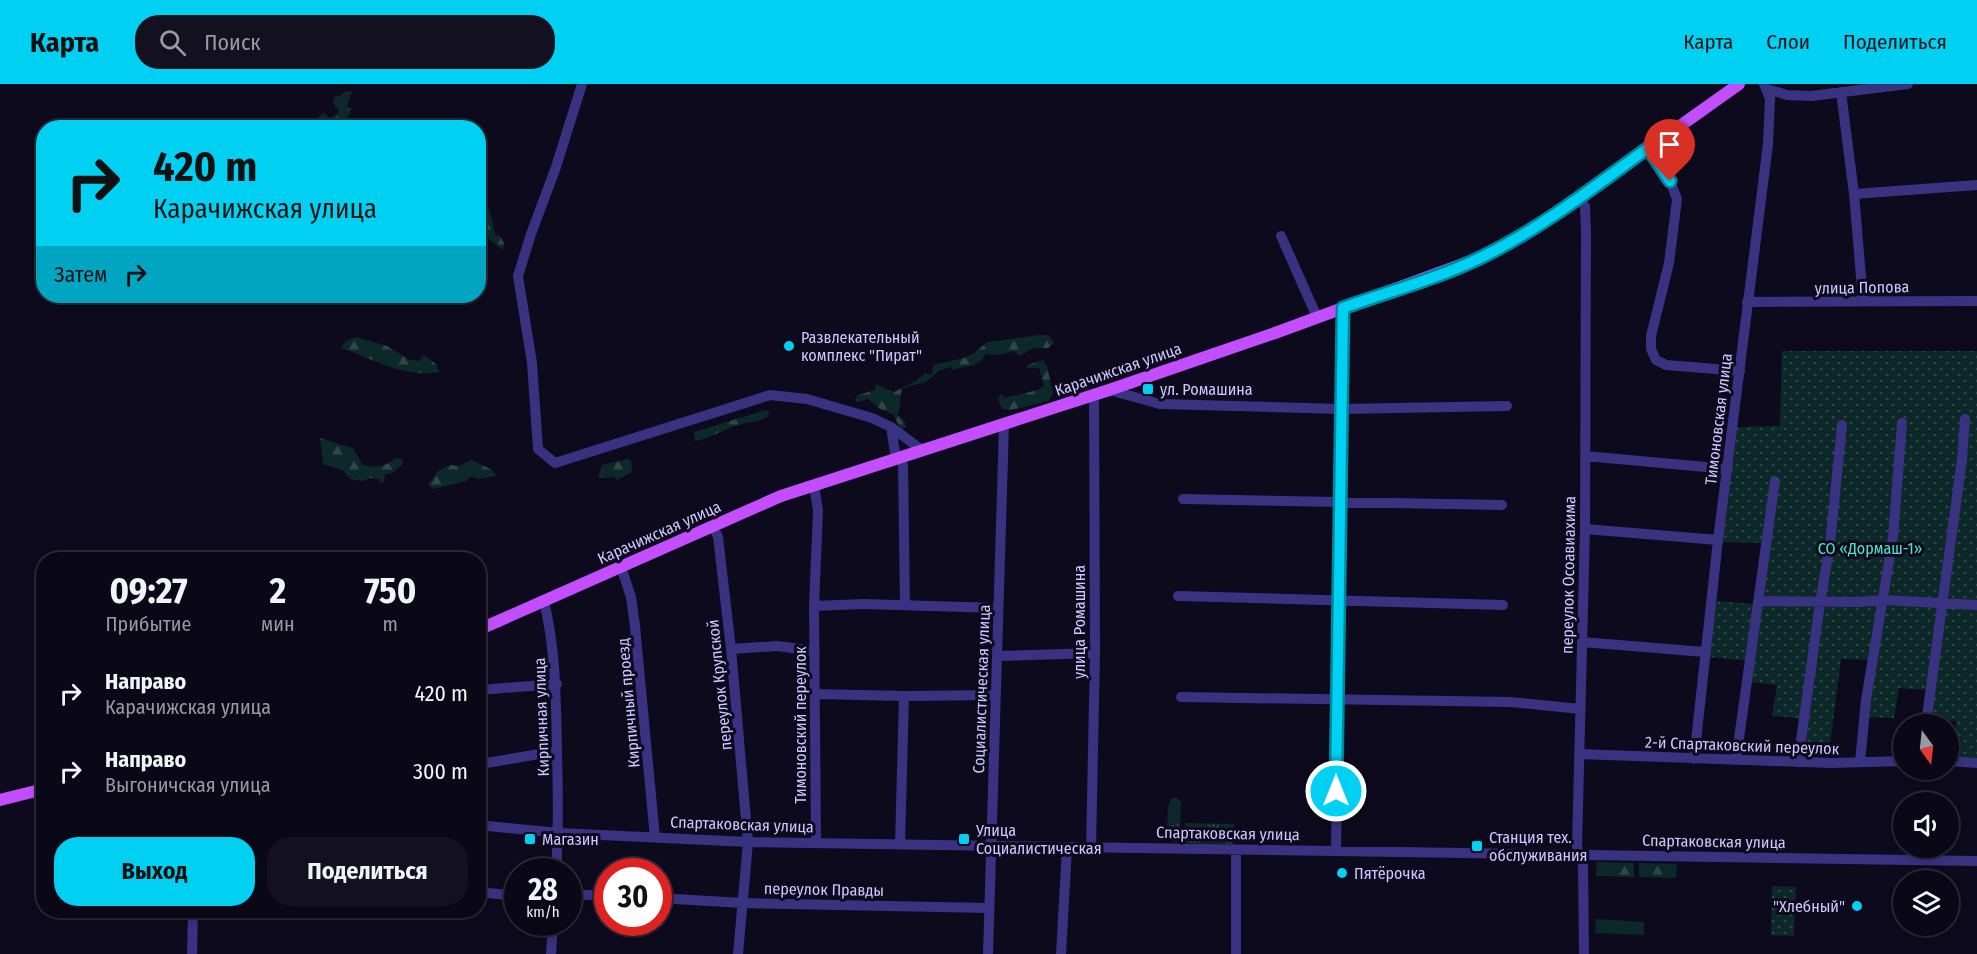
<!DOCTYPE html>
<html lang="ru">
<head>
<meta charset="utf-8">
<style>
	:root { --surface:#0a0816; --page:#13111f; --text:#f1f3f6; --muted:#999aa1; --line:#2a2935; --accent:#00d0f2 }
	body { margin:0; font-family:"Fira Sans Condensed",sans-serif; background:var(--page); color:var(--text); height:100vh; display:flex; flex-direction:column; font-size:22px; white-space:nowrap }
	* { box-sizing:border-box; margin:0 }
	p { font-size:20px; color:var(--muted) }
	.icon { flex:none; width:33px; height:33px; fill:none; stroke:currentColor; stroke-width:2; stroke-linecap:round; stroke-linejoin:round }
	.map { position:relative; flex:1; overflow:hidden }
	.panel { position:absolute; left:36px; top:468px; width:450px; height:366px; display:flex; flex-direction:column; background:var(--surface); border-radius:24px; box-shadow:0 3px 9px #0003,0 0 0 2px var(--line) }
	.panel>* { flex:none }
	.hud { position:absolute; left:36px; top:36px; width:450px; height:183px; border-radius:24px; box-shadow:0 3px 9px #0003,0 0 0 2px var(--line); background:#00d0f2; color:#111; overflow:hidden }
	.needle { width:39px; rotate:165deg }
	.fabs { position:absolute; left:1893px; top:630px; display:grid; gap:12px }
	.fabs a { display:grid; place-items:center; width:66px; height:66px; border-radius:50%; background:var(--surface); box-shadow:0 3px 9px #0003,0 0 0 2px var(--line); font-size:30px }
	.speed { position:absolute; left:504px; top:774px; display:flex; gap:12px; font-size:30px; font-weight:700; text-align:center }
	.speed>* { display:grid; place-content:center; width:78px; height:78px; border-radius:50%; background:var(--surface); box-shadow:0 3px 9px #0003,0 0 0 2px var(--line); line-height:1 }
	.speed small { font-size:15px; font-weight:400 }
	.speed .limit { border:9px solid #d22; background:#fff; color:#111 }
	.pin { position:absolute; display:grid; place-items:center; width:51px; height:51px; color:#fff; margin:-62px -26px; border-radius:50% 50% 50% 0; rotate:-45deg; box-shadow:0 0 6px #0007 }
	.pin .icon { rotate:45deg }
	.me { position:absolute; width:66px; margin:-33px; rotate:0deg; stroke-linejoin:round; filter:drop-shadow(0 0 4px #0008) }
	.turn { display:flex; align-items:center; gap:21px; height:126px; padding:0 18px; font-size:27px }
	.turn .icon { width:78px; height:78px; stroke-width:2.5 }
	.turn b { display:block; font-size:42px; line-height:51px }
	.then { display:flex; align-items:center; height:57px; padding:0 18px; background:#0003; gap:12px; font-size:22px }
	.eta { display:flex; justify-content:space-evenly; align-items:center; height:102px; text-align:center }
	.eta b { font-size:36px; font-weight:700; line-height:42px }
	.button { display:flex; gap:12px; margin-top:auto; padding:12px 18px }
	.button a { flex:1; height:69px; border-radius:24px; background:var(--accent); color:#111; font-size:24px; font-weight:700; line-height:69px; text-align:center }
	.button a+a { background:var(--page); color:var(--text) }
	ul { padding:0; list-style:none }
	li { display:flex; align-items:center; gap:18px; height:78px; padding:0 18px }
	li div { flex:1 }
	li b { display:block; font-size:22px }
	li em { font-style:normal }
	header { display:flex; align-items:center; gap:36px; box-sizing:border-box; height:84px; padding:0 30px; background:var(--accent); color:#111 }
	header strong { font-size:28px }
	nav { display:flex; gap:33px; margin-inline-start:auto; font-size:21px }
	.search { width:420px; height:54px; background:var(--page); display:flex; align-items:center; gap:15px; box-sizing:border-box; padding:0 21px; border-radius:24px; color:var(--muted); font-size:22px }
	.map>svg:first-child { display:block }
	.grass { fill:url(#grass-tufts) }
	.forest { fill:url(#forest-firs) }
	.park { fill:url(#park-dots) }
	.pitch { fill:#0d2828 }
	.lines { fill:none; stroke-linecap:round; stroke-linejoin:round }
	.minor { stroke:#383280; stroke-width:10 }
	.major { stroke:#c34eff; stroke-width:12 }
	.route-casing { stroke:#00879d; stroke-width:15 }
	.route { stroke:#00d0f2; stroke-width:10 }
	.poi-dot { fill:#00d0f2; stroke:#0e0a1d; stroke-width:2 }
	.labels { text-anchor:middle; stroke-width:6; stroke-linejoin:round; paint-order:stroke }
	.street-label { font-size:16px; fill:#cfc7ff; stroke:#0e0a1d }
	.poi-label { font-size:16px; fill:#cfc7ff; stroke:#0e0a1d; text-anchor:start }
	.park-label { font-size:16px; fill:#4be6c5; stroke:#0e0a1d }
</style>
</head>
<body>
<header>
<strong>Карта</strong>
<div class="search"><svg class="icon" aria-label="search" viewBox="0 0 24 24"><circle cx="10" cy="10" r="6"/><path d="M15 15l6 6"/></svg>Поиск</div>
<nav><a>Карта</a><a>Слои</a><a>Поделиться</a></nav>
</header>
<div class="map">
<svg width="1977" height="870" viewBox="0 0 1977 870">
	<defs>
		<pattern id="grass-tufts" width="24" height="20" patternUnits="userSpaceOnUse" patternTransform="scale(1.5)"><rect width="24" height="20" fill="#0d2828"/><path d="M3 7l-1-3M5 7V3M7 7l1-3M15 17l-1-3M17 17v-4M19 17l1-3" fill="none" stroke="#2f4648"/></pattern>
		<pattern id="forest-firs" width="22" height="20" patternUnits="userSpaceOnUse" patternTransform="scale(1.5)"><rect width="22" height="20" fill="#0d2828"/><path d="M5 1l3.5 6h-7zM16 11l3.5 6h-7z" fill="#2f4648"/></pattern>
		<pattern id="park-dots" width="8" height="8" patternUnits="userSpaceOnUse" patternTransform="scale(1.5)"><rect width="8" height="8" fill="#0d2828"/><path d="M2 2h.1M6 6h.1" fill="none" stroke="#2f4648" stroke-width="1.8" stroke-linecap="round"/></pattern>
	</defs>
	<rect width="100%" height="100%" fill="#0e0a1d"/>
	<!-- grass -->
	<path class="grass" d="M 1176,714 L 1181,718 L 1180,756 L 1176,759 L 1168,755 L 1167,751 L 1168,723 L 1171,715 Z
		M 1185,739 L 1234,740 L 1233,760 L 1186,759 Z"/>
	<!-- forest -->
	<path class="forest" d="M 352,7 L 347,22 L 351,25 L 345,41 L 337,44 L 319,42 L 315,36 L 323,29 L 330,34 L 336,31 L 339,26 L 333,19 L 334,13 L 340,12 L 344,8 Z
		M 479,123 L 488,123 L 491,130 L 495,151 L 500,152 L 504,159 L 503,166 L 486,153 L 479,152 Z
		M 1040,251 L 1049,251 L 1054,259 L 1048,264 L 1033,264 L 1020,272 L 1013,267 L 999,271 L 986,270 C 974,287 970,279 954,286 L 951,283 L 940,286 L 926,298 L 903,304 C 898,314 902,324 897,331 L 904,336 L 906,343 L 901,346 L 893,330 L 880,325 L 868,315 L 857,318 L 855,315 L 858,311 L 875,306 L 876,300 L 894,308 L 918,296 L 925,289 L 932,291 L 933,281 L 964,274 L 973,270 L 987,258 Z
		M 356,253 L 387,262 L 410,276 L 419,277 L 424,271 L 436,280 L 439,288 C 406,295 371,274 341,264 L 346,257 Z
		M 1043,276 L 1047,282 L 1053,309 L 1048,317 L 1011,326 L 1002,325 L 998,315 L 1001,310 L 1005,314 L 1038,306 L 1044,302 L 1039,284 L 1027,284 L 1027,281 Z
		M 766,326 L 770,329 C 762,340 747,337 735,342 C 720,347 711,354 695,357 L 694,348 Z
		M 320,354 L 353,364 L 362,380 C 375,385 385,383 396,374 L 402,375 L 403,380 L 392,389 L 385,391 L 384,398 L 379,400 L 380,395 L 369,394 L 363,397 L 355,396 L 349,394 L 344,387 L 323,380 Z
		M 472,375 C 480,383 491,381 496,392 L 478,395 L 470,392 L 466,397 L 433,405 L 428,400 L 438,387 L 451,381 L 460,382 Z
		M 628,375 L 631,376 L 632,388 L 617,396 L 613,392 L 605,394 L 598,393 L 602,381 Z
		M 1597,778 L 1634,779 L 1634,793 L 1596,792 Z
		M 1639,779 L 1677,780 L 1676,794 L 1639,793 Z"/>
	<!-- park -->
	<path class="park" d="M 1782,267 L 1977,267 L 1977,674 L 1954,674 L 1956,637 L 1925,636 L 1929,606 L 1899,604 L 1894,634 L 1863,633 L 1870,576 L 1841,575 L 1829,668 L 1796,667 L 1799,634 L 1772,632 L 1777,601 L 1749,598 L 1751,577 L 1708,573 L 1715,517 L 1755,520 L 1762,459 L 1723,458 L 1736,343 L 1780,342 Z
		M 1772,802 L 1796,803 L 1794,852 L 1771,851 Z"/>
	<!-- pitch -->
	<path class="pitch" d="M 1596,835 L 1644,838 L 1644,851 L 1595,849 Z"/>
	<g class="lines">
		<!-- minor -->
		<path class="minor" d="M 582,0 L 556,83 L 531,150 L 518,192 L 532,279 L 538,365 L 555,379 L 770,311 L 807,315 L 872,334 L 891,343 L 922,366
			M 1767,5 L 1787,11 L 1811,12 L 1908,0
			M 1841,8 L 1854,110 L 1863,217
			M 1648,64 L 1670,97 L 1677,115 L 1669,179 L 1651,252 L 1651,265 L 1656,276 L 1666,281 L 1740,287
			M 1854,110 L 1977,101
			M 1580,113 L 1585,123 L 1586,147 L 1585,445 L 1577,762 L 1583,781 L 1584,870
			M 1281,152 L 1317,233
			M 1747,218 L 1977,217
			M 1109,306 L 1160,320 L 1342,325 L 1507,322
			M 891,343 L 896,375
			M 900,372 L 903,381 L 905,521
			M 1585,372 L 1728,385
			M 814,401 L 818,427 L 814,522 L 816,759
			M 1183,415 L 1502,421
			M 713,442 L 718,453 L 731,565 L 748,758 L 738,870
			M 1585,445 L 1718,456
			M 621,483 L 631,513 L 635,542 L 655,754
			M 1178,512 L 1503,521
			M 544,517 C 556,567 556,617 557,668 C 558,708 559,747 556,788
			M 1758,517 L 1859,518 L 1883,516 L 1977,521
			M 814,522 L 863,520 L 998,524
			M 1582,558 L 1705,568
			M 731,565 L 777,562 L 815,567
			M 998,572 L 1095,569
			M 478,606 L 557,600
			M 816,610 L 904,612 L 996,611
			M 1181,613 L 1511,618 L 1580,625
			M 1926,640 L 1962,375 L 1965,335
			M 1579,670 L 1831,679 L 1904,677
			M 1694,675 L 1718,456 L 1768,60 L 1770,15 L 1764,0
			M 1736,676 L 1775,397
			M 1948,677 L 1977,679
			M 1798,678 L 1820,519 L 1830,460 L 1842,341
			M 1860,678 L 1866,616 L 1893,453 L 1902,339
			M 481,680 L 557,667
			M 478,741 L 559,749 L 748,758 L 1977,777
			M 900,761 L 904,612
			M 1091,765 L 1095,569 L 1094,310
			M 1236,766 L 1236,870
			M 1336,767 C 1337,586 1341,405 1343,224
			M 478,808 L 518,812
			M 568,810 L 608,812
			M 658,814 L 743,819 L 989,824
			M 192,870 L 193,826
			M 551,870 L 553,838
			M 988,870 L 1004,341
			M 1061,870 L 1067,764"/>
		<!-- major -->
		<path class="major" d="M 478,546 L 781,412 L 1109,306 L 1275,249 L 1482,173 L 1514,156 L 1580,113 L 1739,0
			M 0,716 L 44,705"/>
	</g>
	<g class="lines">
		<defs>
			<path id="route" d="M 1336,707 L 1343,224 C 1390,207 1440,194 1484,172 C 1543,143 1595,102 1648,64 L 1670,97"/>
		</defs>
		<!-- route casing -->
		<use href="#route" class="route-casing"/>
		<!-- route -->
		<use href="#route" class="route"/>
	</g>
	<!-- markers -->
	<g class="poi-dot">
		<circle cx="789" cy="262" r="6"/>
		<rect x="1142" y="299" width="12" height="12" rx="3"/>
		<rect x="524" y="749" width="12" height="12" rx="3"/>
		<rect x="958" y="749" width="12" height="12" rx="3"/>
		<rect x="1471" y="756" width="12" height="12" rx="3"/>
		<circle cx="1342" cy="789" r="6"/>
		<circle cx="1857" cy="822" r="6"/>
	</g>
	<g class="labels">
		<!-- street labels -->
		<g class="street-label">
			<text transform="translate(1862 203) rotate(-1)" y="6">улица Попова</text>
			<text transform="translate(1118 285) rotate(-19)" y="6">Карачижская улица</text>
			<text transform="translate(1718 335) rotate(-83)" y="6">Тимоновская улица</text>
			<text transform="translate(659 448) rotate(-24)" y="6">Карачижская улица</text>
			<text transform="translate(1568 491) rotate(-89)" y="6">переулок Осоавиахима</text>
			<text transform="translate(1079 538) rotate(-90)" y="6">улица Ромашина</text>
			<text transform="translate(719 601) rotate(-96)" y="6">переулок Крупской</text>
			<text transform="translate(981 605) rotate(-88)" y="6">Социалистическая улица</text>
			<text transform="translate(628 619) rotate(-95)" y="6">Кирпичный проезд</text>
			<text transform="translate(541 633) rotate(-92)" y="6">Кирпичная улица</text>
			<text transform="translate(800 641) rotate(-90)" y="6">Тимоновский переулок</text>
			<text transform="translate(1742 661) rotate(2)" y="6">2-й Спартаковский переулок</text>
			<text transform="translate(742 740) rotate(2)" y="6">Спартаковская улица</text>
			<text transform="translate(1228 749) rotate(1)" y="6">Спартаковская улица</text>
			<text transform="translate(1714 757) rotate(1)" y="6">Спартаковская улица</text>
			<text transform="translate(824 805) rotate(1)" y="6">переулок Правды</text>
		</g>
		<!-- poi labels -->
		<g class="poi-label">
			<text x="801" y="259">Развлекательный<tspan x="801" dy="18">комплекс "Пират"</tspan></text>
			<text x="1160" y="311">ул. Ромашина</text>
			<text x="976" y="752">Улица<tspan x="976" dy="18">Социалистическая</tspan></text>
			<text x="1489" y="759">Станция тех.<tspan x="1489" dy="18">обслуживания</tspan></text>
			<text x="542" y="761">Магазин</text>
			<text x="1354" y="795">Пятёрочка</text>
			<text x="1845" y="828" text-anchor="end">"Хлебный"</text>
		</g>
		<!-- park labels -->
		<g class="park-label">
			<text x="1870" y="470">СО «Дормаш-1»</text>
		</g>
	</g>
</svg>
<div class="fabs">
<a><svg class="needle" viewBox="-14 -14 28 28"><path d="M0-13l5 13h-10z" fill="#e53935"/><path d="M0 13l5-13h-10z" fill="#999aa1"/></svg></a>
<a><svg class="icon" aria-label="sound" viewBox="0 0 24 24"><path d="M4 9h4l5-4v14l-5-4H4zM17 9q2 3 0 6"/></svg></a>
<a><svg class="icon" aria-label="layers" viewBox="0 0 24 24"><path d="M12 4l9 5-9 5-9-5zM3 14l9 5 9-5"/></svg></a>
</div>
<div class="speed"><div>28<small>km/h</small></div><div class="limit">30</div></div>
<div class="pin" style="left:1670px;top:97px;background:#d93025"><svg class="icon" aria-label="arrive" viewBox="0 0 24 24"><path d="M6 21V4h12l-3 4 3 4H6"/></svg></div>
<svg class="me" style="left:1336px;top:707px" viewBox="-20 -20 40 40"><circle r="17" fill="#00d0f2" stroke="#fff" stroke-width="3"/><path d="M0-11L8 9 0 5-8 9z" fill="#fff"/></svg>
<div class="hud">
<div class="turn"><svg class="icon" aria-label="right" viewBox="0 0 24 24"><path d="M7 20v-9h11M14 6l5 5-5 5"/></svg><div><b>420 m</b>Карачижская улица</div></div>
<div class="then">Затем<svg class="icon" aria-label="right" viewBox="0 0 24 24"><path d="M7 20v-9h11M14 6l5 5-5 5"/></svg></div>
</div>
<section class="panel">
<div class="eta">
<div><b>09:27</b><p>Прибытие</p></div>
<div><b>2</b><p>мин</p></div>
<div><b>750</b><p>m</p></div>
</div>
<ul>
<li><svg class="icon" aria-label="right" viewBox="0 0 24 24"><path d="M7 20v-9h11M14 6l5 5-5 5"/></svg><div><b>Направо</b><p>Карачижская улица</p></div><em>420 m</em></li>
<li><svg class="icon" aria-label="right" viewBox="0 0 24 24"><path d="M7 20v-9h11M14 6l5 5-5 5"/></svg><div><b>Направо</b><p>Выгоничская улица</p></div><em>300 m</em></li>
</ul>
<div class="button"><a>Выход</a><a>Поделиться</a></div>
</section>
</div>
</body>
</html>
